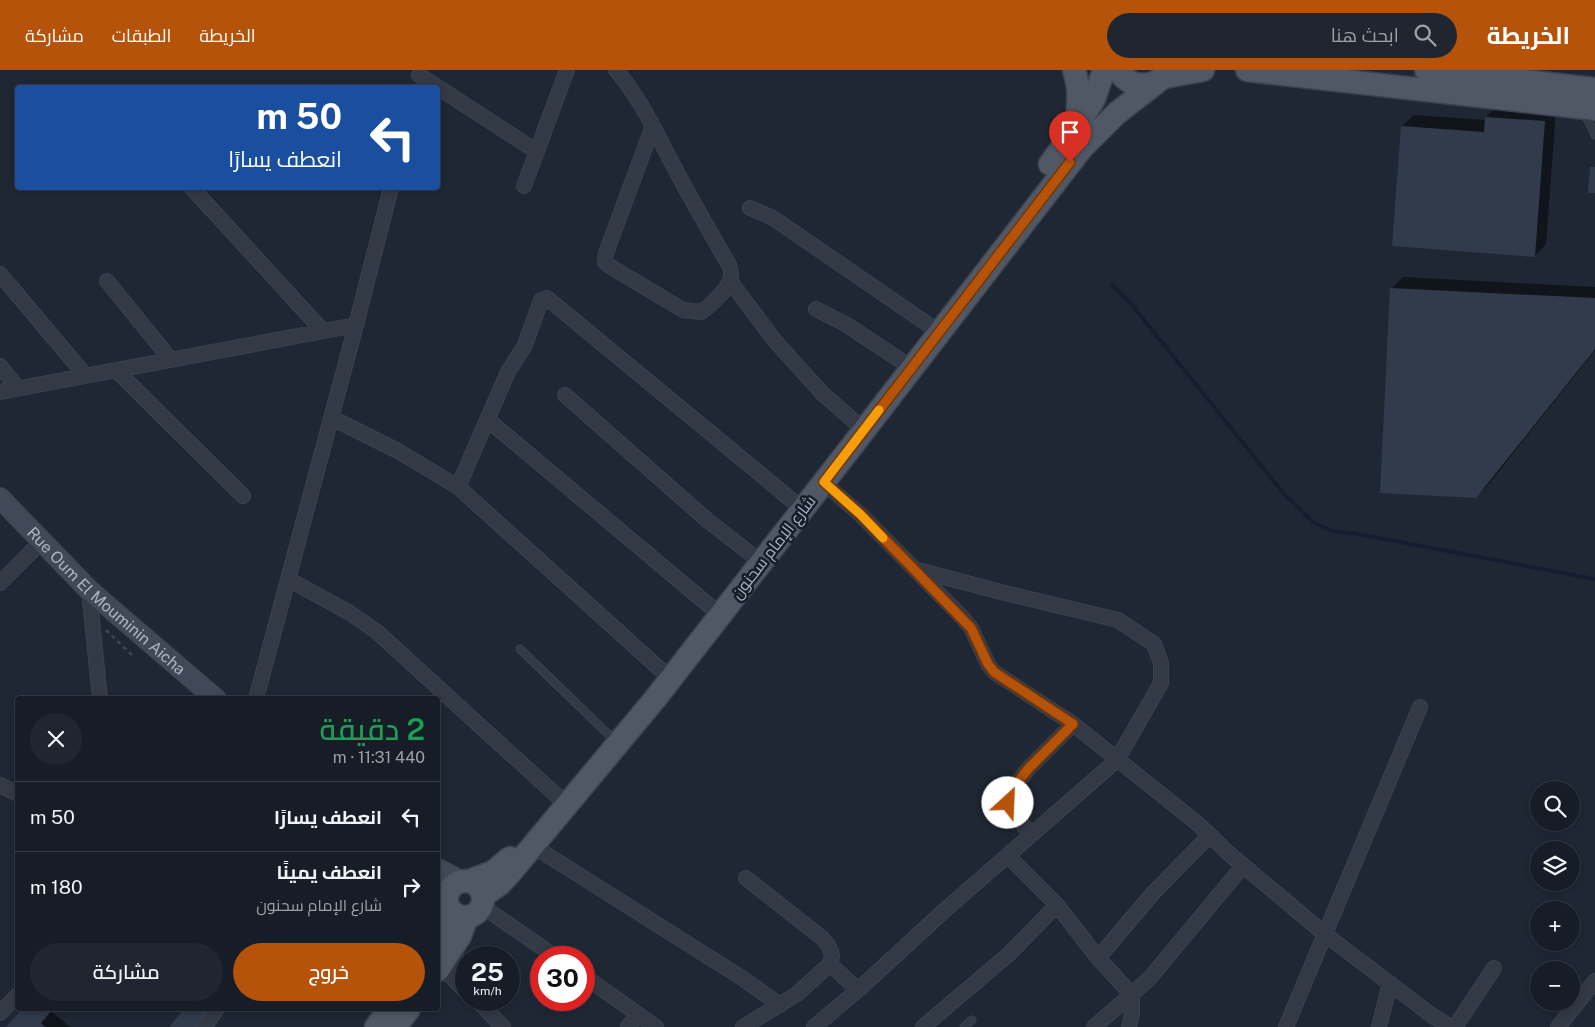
<!DOCTYPE html>
<html lang="ar">
<head>
<meta charset="utf-8">
<style>
	:root { --surface:#171d27; --page:#20262f; --text:#f1f3f6; --muted:#9ea2a7; --line:#363b44; --accent:#b45309 }
	body { margin:0; font-family:"Public Sans",Cairo,sans-serif; background:var(--page); color:var(--text); direction:rtl; height:100vh; display:flex; flex-direction:column; font-size:19px; white-space:nowrap }
	* { box-sizing:border-box; margin:0 }
	p { font-size:16px; color:var(--muted) }
	.icon { flex:none; width:28px; height:28px; fill:none; stroke:currentColor; stroke-width:2; stroke-linecap:round; stroke-linejoin:round }
	.map { position:relative; flex:1; overflow:hidden; direction:ltr }
	.side { position:absolute; left:15px; top:626px; width:425px; height:315px; display:flex; flex-direction:column; background:var(--surface); border-radius:5px; box-shadow:0 2px 8px #0003,0 0 0 1px var(--line); direction:rtl }
	.side>* { flex:none }
	.banner { position:absolute; left:15px; top:15px; width:425px; height:105px; border-radius:5px; box-shadow:0 2px 8px #0003,0 0 0 1px var(--line); direction:rtl; background:#1a4fa0; color:#fff; overflow:hidden }
	.controls { position:absolute; left:1530px; top:711px; display:grid; gap:10px }
	.controls a { display:grid; place-items:center; width:50px; height:50px; border-radius:50%; background:var(--surface); box-shadow:0 2px 8px #0003,0 0 0 1px var(--line); font-size:25px }
	.speed { position:absolute; left:455px; top:876px; display:flex; gap:10px; font-size:25px; font-weight:700; text-align:center }
	.speed>* { display:grid; place-content:center; width:65px; height:65px; border-radius:50%; background:var(--surface); box-shadow:0 2px 8px #0003,0 0 0 1px var(--line); line-height:1 }
	.speed small { font-size:12px; font-weight:400 }
	.speed .limit { border:8px solid #d22; background:#fff; color:#111 }
	.pin { position:absolute; display:grid; place-items:center; width:42px; height:42px; color:#fff; margin:-51px -21px; border-radius:50% 50% 50% 0; rotate:-45deg; box-shadow:0 0 5px #0007 }
	.pin .icon { rotate:45deg }
	.me { position:absolute; width:55px; margin:-28px; rotate:25deg; stroke-linejoin:round; filter:drop-shadow(0 0 4px #0008) }
	.turn { display:flex; align-items:center; gap:18px; height:105px; padding:0 15px; font-size:22px }
	.turn .icon { width:65px; height:65px; stroke-width:2.5 }
	.turn b { display:block; font-size:35px; line-height:42px }
	.round { display:grid; place-items:center; flex:none; width:52px; height:52px; border-radius:26px; background:var(--page) }
	.headline { display:flex; align-items:center; justify-content:space-between; height:85px; padding:0 15px }
	h1 { font-size:30px; font-weight:600; line-height:38px; color:#1e9e55 }
	.cta { display:flex; gap:10px; margin-top:auto; padding:10px 15px }
	.cta a { flex:1; height:58px; border-radius:30px; background:var(--accent); color:#fff; font-size:20px; font-weight:600; line-height:58px; text-align:center }
	.cta a+a { background:var(--page); color:var(--text) }
	ul { padding:0; list-style:none }
	li { display:flex; align-items:center; gap:15px; height:70px; padding:0 15px; border-top:1px solid var(--line) }
	li div { flex:1 }
	li b { display:block; font-size:19px }
	li em { font-style:normal }
	header { display:flex; align-items:center; gap:30px; box-sizing:border-box; height:70px; padding:0 25px; background:var(--accent); color:#fff }
	header strong { font-size:24px }
	nav { display:flex; gap:28px; margin-inline-start:auto; font-size:18px }
	.search { width:350px; height:45px; background:var(--page); display:flex; align-items:center; gap:12px; box-sizing:border-box; padding:0 18px; border-radius:28px; color:var(--muted); font-size:19px }
	.map>svg:first-child { display:block }
	.shadow { fill:#0007 }
	.lines { fill:none; stroke-linecap:round; stroke-linejoin:round }
	.stream { stroke:#141e30; stroke-width:4 }
	.building { fill:#313b4b }
	.lane-casing { stroke:#3c424e; stroke-width:9 }
	.street-casing { stroke:#3c424e; stroke-width:16 }
	.secondary-casing { stroke:#3c424e; stroke-width:22 }
	.primary-casing { stroke:#3c424e; stroke-width:25 }
	.path { stroke:#3a4b4e; stroke-width:2.5; stroke-dasharray:4 4; stroke-linecap:butt }
	.lane { stroke:#333945; stroke-width:7 }
	.street { stroke:#333945; stroke-width:14 }
	.secondary { stroke:#414858; stroke-width:20 }
	.primary { stroke:#505865; stroke-width:22 }
	.route-casing { stroke:#753606; stroke-width:12 }
	.route { stroke:#b45309; stroke-width:9 }
	.slow { stroke:#f59e0b; stroke-width:9 }
	.labels { text-anchor:middle; stroke-width:5; stroke-linejoin:round; paint-order:stroke }
	.street-label { font-size:16px; fill:#acb4c2; stroke:#181e29 }
</style>
</head>
<body>
<header>
<strong>الخريطة</strong>
<div class="search"><svg class="icon" aria-label="search" viewBox="0 0 24 24"><circle cx="10" cy="10" r="6"/><path d="M15 15l6 6"/></svg>ابحث هنا</div>
<nav><a>الخريطة</a><a>الطبقات</a><a>مشاركة</a></nav>
</header>
<div class="map">
<svg width="1595" height="957" viewBox="0 0 1595 957">
	<rect width="100%" height="100%" fill="#1f2734"/>
	<!-- shadow -->
	<path class="shadow" d="M 1498,36 L 1556,40 L 1546,174 L 1535,186 L 1402,56 L 1414,45 L 1486,50 L 1486,47 Z
		M 1403,207 L 1595,217 L 1595,280 L 1488,415 L 1476,427 L 1391,219 Z
		M 23,939 L 53,939 L 51,941 L 70,957 L 8,957 Z"/>
	<g class="lines">
		<!-- stream -->
		<path class="stream" d="M 1112,215 L 1132,235 L 1284,424 L 1313,452 L 1332,461 L 1358,464 L 1595,509"/>
	</g>
	<!-- building -->
	<path class="building" d="M 1485,47 L 1545,51 L 1535,187 L 1392,176 L 1401,56 L 1484,62 Z
		M 1590,97 L 1595,97 L 1595,123 L 1588,123 Z
		M 1390,218 L 1595,228 L 1595,279 L 1476,428 L 1380,423 Z
		M 22,939 L 53,939 L 41,953 L 45,957 L 6,957 Z
		M 184,939 L 211,939 L 196,957 L 169,957 Z"/>
	<g class="lines">
		<defs>
			<path id="lane" d="M 1584,42 L 1595,65
				M 520,579 L 609,665
				M 964,957 L 972,950"/>
			<path id="street" d="M 616,0 C 640,28 654,59 671,91 C 689,126 709,160 729,195 C 731,200 732,206 730,211 C 726,221 710,236 701,242 L 683,240 L 611,197 L 605,192 L 606,183 L 653,56
				M 419,5 L 536,81
				M 524,116 L 567,0
				M 192,118 L 322,260
				M 750,138 L 773,148 L 939,262
				M 0,204 L 85,305
				M 107,211 L 171,290
				M 730,211 L 775,271 L 822,323 L 855,352
				M 816,239 L 847,255 L 912,298
				M 0,296 L 18,318
				M 116,300 L 243,426
				M 0,322 L 356,255
				M 565,325 L 707,450 L 752,485
				M 332,348 L 398,381 L 458,417 L 662,601
				M 488,350 L 712,538
				M 824,413 L 861,445 L 961,546 L 971,558 L 988,594 L 994,602 L 1073,654 L 1192,749 L 1210,765 L 1227,782 L 1326,865 L 1434,947 L 1451,957
				M 458,417 L 508,302 L 525,275 L 541,230 L 547,228 L 794,432
				M 288,509 L 350,543 L 376,561 L 567,735
				M 0,513 L 41,472
				M 89,520 L 100,629
				M 256,629 L 356,255 L 391,118
				M 0,715 L 18,724
				M 1031,764 C 1021,752 1008,741 1008,725 L 1028,699 L 1073,654
				M 533,776 L 742,908 L 780,935
				M 1008,786 L 1057,835 L 1098,888 L 1132,925 L 1132,944 L 1129,957
				M 482,836 L 557,888
				M 452,878 L 466,909
				M 1098,888 L 1154,822 L 1210,765
				M 438,893 L 466,922
				M 584,906 L 656,957
				M 858,920 L 945,840 L 1117,690 L 1161,613 L 1161,593 L 1154,574 L 1118,550 L 1005,523 L 914,499
				M 477,930 L 503,957
				M 0,943 L 18,925
				M 204,957 L 217,939
				M 628,957 L 638,944
				M 743,957 L 797,924 L 830,894 L 832,886 L 831,881 L 828,875 L 822,868 L 746,808
				M 814,957 L 858,920 L 830,894
				M 923,957 L 1009,884 L 1057,835
				M 1094,957 L 1149,909 L 1243,796
				M 1286,957 L 1420,637
				M 1379,957 L 1390,913
				M 1455,957 L 1494,898
				M 1558,957 L 1595,911"/>
			<g id="secondary">
				<path id="s1" d="M 0,428 L 89,520 L 216,629"/>
				<path d="M 438,799 L 461,811"/>
				<path d="M 438,820 L 446,828"/>
			</g>
			<path id="primary" d="M 1074,0 C 1080,18 1079,34 1076,53
				M 1118,0 C 1131,22 1157,17 1171,0
				M 1247,0 L 1595,39
				M 1426,0 L 1595,19
				M 1165,7 L 1203,0
				M 1050,94 L 1075,60 L 1094,29 L 1104,0
				M447 829a18 18 0 1 1 36 0a18 18 0 1 1-36 0Z
				M 469,811 L 493,802 L 510,788
				M 483,826 L 500,814 L 511,802 L 655,629 L 852,376 L 1081,79 L 1117,43 L 1157,12
				M 438,872 L 453,843
				M 438,900 L 460,866 L 467,847
				M 376,957 L 390,939
				M 395,957 L 409,939"/>
		</defs>
		<!-- lane casing -->
		<use href="#lane" class="lane-casing"/>
		<!-- street casing -->
		<use href="#street" class="street-casing"/>
		<!-- secondary casing -->
		<use href="#secondary" class="secondary-casing"/>
		<!-- primary casing -->
		<use href="#primary" class="primary-casing"/>
		<!-- path -->
		<path class="path" d="M 106,560 L 134,587"/>
		<!-- lane -->
		<use href="#lane" class="lane"/>
		<!-- street -->
		<use href="#street" class="street"/>
		<!-- secondary -->
		<use href="#secondary" class="secondary"/>
		<!-- primary -->
		<use href="#primary" class="primary"/>
	</g>
	<g class="lines">
		<defs>
			<path id="route" d="M 1008,733 L 1008,725 L 1028,699 L 1073,654 L 994,602 L 988,594 L 971,558 L 861,445 L 824,412 L 1070,92"/>
		</defs>
		<!-- route casing -->
		<use href="#route" class="route-casing"/>
		<!-- route -->
		<use href="#route" class="route"/>
		<!-- slow -->
		<path class="slow" d="M 879,340 L 824,412 L 861,445 L 883,468"/>
	</g>
	<g class="labels">
		<!-- street labels -->
		<g class="street-label">
			<text transform="translate(773 477) rotate(-52)" y="6">شارع الإمام سحنون</text>
			<text dy="6" stroke="none"><textPath href="#s1" startOffset="148">Rue Oum El Mouminin Aicha</textPath></text>
		</g>
	</g>
</svg>
<div class="controls">
<a><svg class="icon" aria-label="search" viewBox="0 0 24 24"><circle cx="10" cy="10" r="6"/><path d="M15 15l6 6"/></svg></a>
<a><svg class="icon" aria-label="layers" viewBox="0 0 24 24"><path d="M12 4l9 5-9 5-9-5zM3 14l9 5 9-5"/></svg></a>
<a>+</a>
<a>−</a>
</div>
<div class="speed"><div>25<small>km/h</small></div><div class="limit">30</div></div>
<div class="pin" style="left:1070px;top:92px;background:#d93025"><svg class="icon" aria-label="arrive" viewBox="0 0 24 24"><path d="M6 21V4h12l-3 4 3 4H6"/></svg></div>
<svg class="me" style="left:1008px;top:733px" viewBox="-20 -20 40 40"><circle r="19" fill="#fff"/><path d="M0-13L10 11 0 6-10 11z" fill="#b45309"/></svg>
<div class="banner">
<div class="turn"><svg class="icon" aria-label="left" viewBox="0 0 24 24"><path d="M17 20v-9H6M10 6l-5 5 5 5"/></svg><div><b>50 m</b>انعطف يسارًا</div></div>
</div>
<section class="side">
<div class="headline"><div><h1>2 دقيقة</h1><p>440 m · 11:31</p></div><a class="round"><svg class="icon" aria-label="close" viewBox="0 0 24 24"><path d="M6 6l12 12M18 6L6 18"/></svg></a></div>
<ul>
<li><svg class="icon" aria-label="left" viewBox="0 0 24 24"><path d="M17 20v-9H6M10 6l-5 5 5 5"/></svg><div><b>انعطف يسارًا</b></div><em>50 m</em></li>
<li><svg class="icon" aria-label="right" viewBox="0 0 24 24"><path d="M7 20v-9h11M14 6l5 5-5 5"/></svg><div><b>انعطف يمينًا</b><p>شارع الإمام سحنون</p></div><em>180 m</em></li>
</ul>
<div class="cta"><a>خروج</a><a>مشاركة</a></div>
</section>
</div>
</body>
</html>
